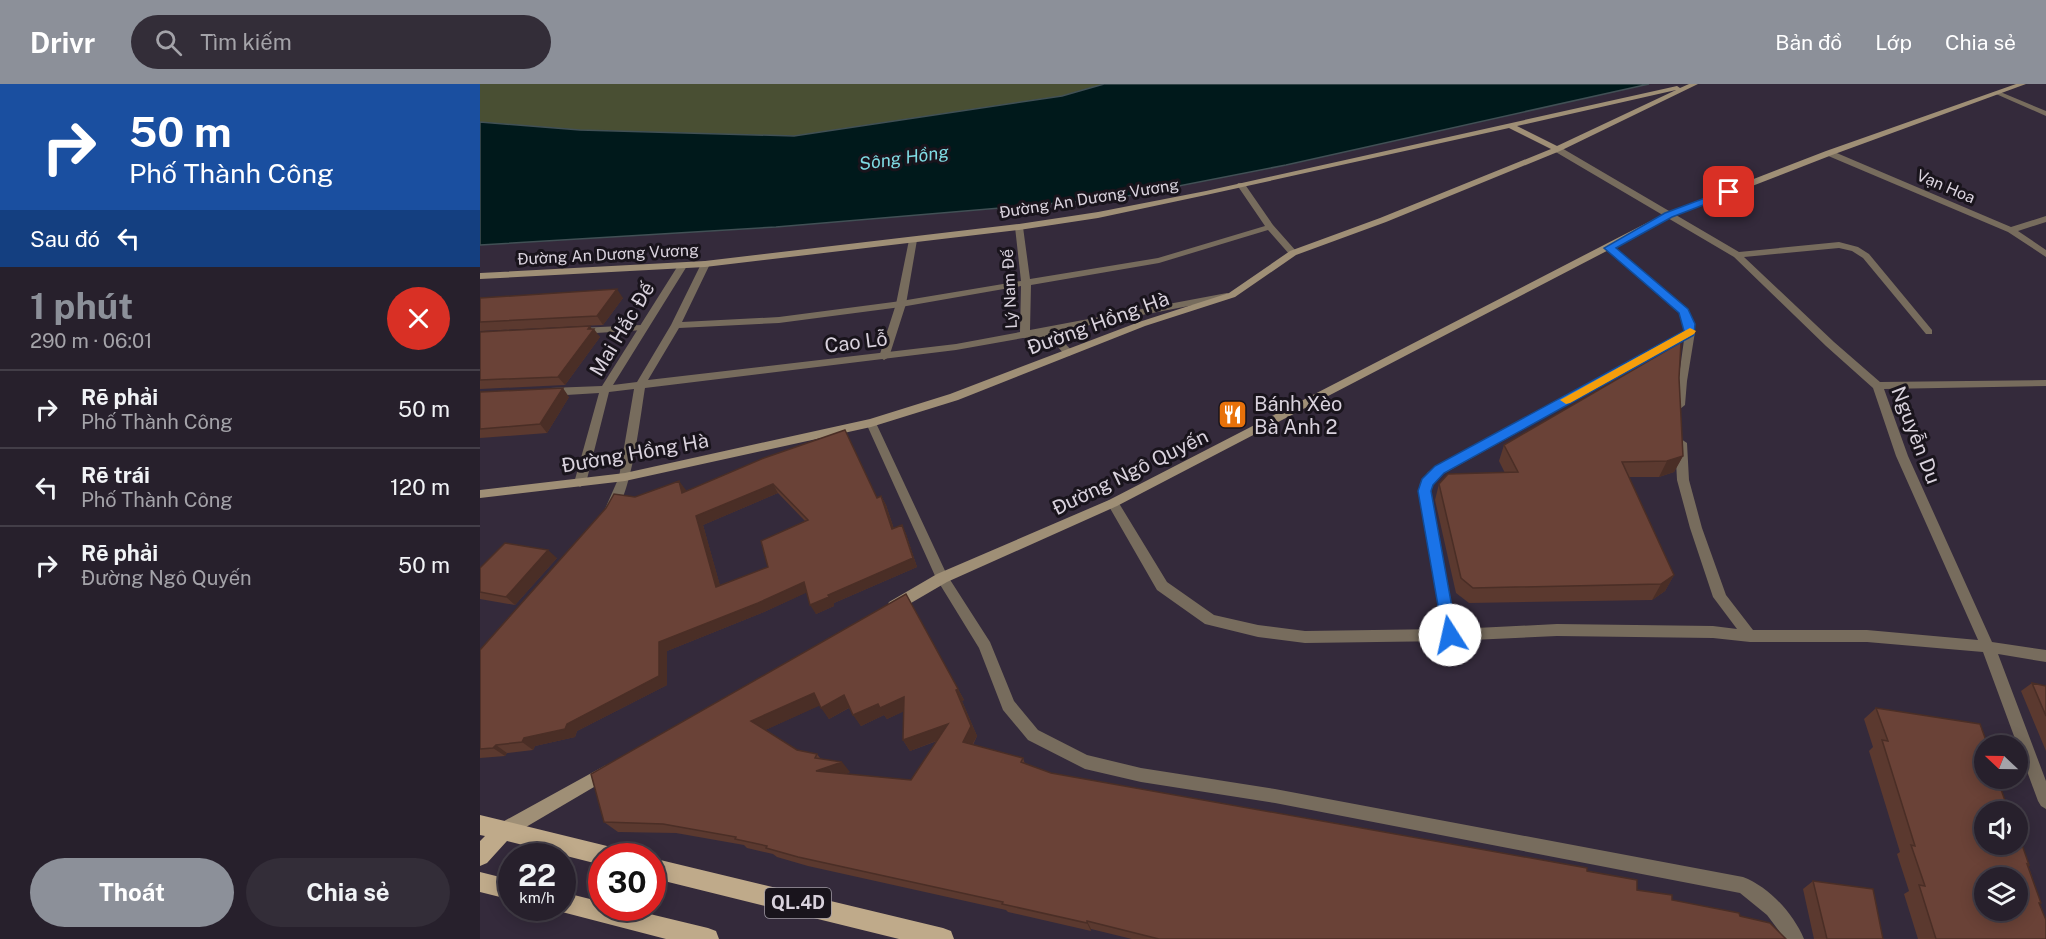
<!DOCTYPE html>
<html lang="vi">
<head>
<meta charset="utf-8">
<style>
	:root { --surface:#27202c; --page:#332d38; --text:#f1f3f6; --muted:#a4a3a9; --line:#433e48; --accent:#8c9099 }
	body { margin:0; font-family:"Public Sans",sans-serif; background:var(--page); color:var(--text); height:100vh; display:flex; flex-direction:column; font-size:22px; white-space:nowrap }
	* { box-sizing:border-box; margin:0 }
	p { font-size:20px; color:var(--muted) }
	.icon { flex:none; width:33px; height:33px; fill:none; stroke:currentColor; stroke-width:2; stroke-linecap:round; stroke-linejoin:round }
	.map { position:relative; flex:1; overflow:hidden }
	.panel { display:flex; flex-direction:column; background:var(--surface); width:480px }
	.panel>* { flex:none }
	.top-card { background:#1a4fa0; color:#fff; overflow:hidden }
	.needle { width:39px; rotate:292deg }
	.controls { position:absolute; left:1494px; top:651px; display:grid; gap:12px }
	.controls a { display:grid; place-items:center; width:54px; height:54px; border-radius:50%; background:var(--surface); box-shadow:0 3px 15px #0003,0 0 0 2px var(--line); font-size:30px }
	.speed { position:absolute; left:18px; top:759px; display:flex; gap:12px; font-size:30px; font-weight:700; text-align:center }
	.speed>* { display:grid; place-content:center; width:78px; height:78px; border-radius:50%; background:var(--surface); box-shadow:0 3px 15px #0003,0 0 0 2px var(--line); line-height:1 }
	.speed small { font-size:15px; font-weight:400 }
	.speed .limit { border:9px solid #d22; background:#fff; color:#111 }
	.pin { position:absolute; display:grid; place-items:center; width:51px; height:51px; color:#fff; margin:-26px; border-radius:12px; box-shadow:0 3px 9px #0006 }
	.me { position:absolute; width:66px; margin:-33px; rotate:350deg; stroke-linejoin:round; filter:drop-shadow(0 0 4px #0008) }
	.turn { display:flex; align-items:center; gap:21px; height:126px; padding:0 30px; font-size:27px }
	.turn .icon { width:78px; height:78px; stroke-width:2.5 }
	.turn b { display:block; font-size:42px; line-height:51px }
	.then { display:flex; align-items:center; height:57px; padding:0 30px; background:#0003; gap:12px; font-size:22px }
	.round { display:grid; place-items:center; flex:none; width:63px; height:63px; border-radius:32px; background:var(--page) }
	.headline { display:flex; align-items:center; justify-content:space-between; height:102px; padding:0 30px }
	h1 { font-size:36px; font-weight:700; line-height:45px; color:var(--accent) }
	.primary-button { display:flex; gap:12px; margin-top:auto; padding:12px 30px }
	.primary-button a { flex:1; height:69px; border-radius:36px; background:var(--accent); color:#fff; font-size:24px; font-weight:700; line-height:69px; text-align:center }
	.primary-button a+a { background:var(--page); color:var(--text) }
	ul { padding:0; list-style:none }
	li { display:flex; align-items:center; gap:18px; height:78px; padding:0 30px; border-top:2px solid var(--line) }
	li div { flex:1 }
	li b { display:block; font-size:22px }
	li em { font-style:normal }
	header { display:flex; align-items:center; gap:36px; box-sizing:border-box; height:84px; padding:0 30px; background:var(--accent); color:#fff }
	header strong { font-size:28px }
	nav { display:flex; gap:33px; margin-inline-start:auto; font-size:21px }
	.search { width:420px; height:54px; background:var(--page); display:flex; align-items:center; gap:15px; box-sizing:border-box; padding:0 21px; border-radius:33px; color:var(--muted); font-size:22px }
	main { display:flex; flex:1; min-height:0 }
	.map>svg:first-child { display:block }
	.green { fill:#494f33 }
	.water { fill:#00191b; stroke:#415055; stroke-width:1.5 }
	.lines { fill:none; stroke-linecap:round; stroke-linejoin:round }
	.lane { fill:#776c5d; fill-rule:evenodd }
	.street { fill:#776c5d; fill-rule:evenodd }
	.secondary { fill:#9f8f76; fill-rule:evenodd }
	.primary { fill:#bfaa8a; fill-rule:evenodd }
	.wall { fill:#5b392f; fill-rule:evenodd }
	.shaded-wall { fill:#4a2e26 }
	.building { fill:#6a4237; stroke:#4a2e26; stroke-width:1.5; fill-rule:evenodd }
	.route { fill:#1a73e8; stroke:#114b97; stroke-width:1.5 }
	.slow { fill:#f59e0b }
	.labels { text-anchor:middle; stroke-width:6; stroke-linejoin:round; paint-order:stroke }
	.far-street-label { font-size:16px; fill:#d9d2dd; stroke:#19141c }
	.far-water-label { font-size:18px; font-style:italic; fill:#7fdbe3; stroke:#19141c }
	.shield { fill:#19141c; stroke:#9f99a3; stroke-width:1.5 }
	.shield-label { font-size:18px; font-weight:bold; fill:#d9d2dd }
	.street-label { font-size:20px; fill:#d9d2dd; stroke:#19141c }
	.poi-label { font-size:20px; fill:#d9d2dd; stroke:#19141c; text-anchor:start }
</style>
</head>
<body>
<header>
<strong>Drivr</strong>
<div class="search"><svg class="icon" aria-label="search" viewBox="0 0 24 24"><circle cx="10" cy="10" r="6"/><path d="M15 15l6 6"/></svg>Tìm kiếm</div>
<nav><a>Bản đồ</a><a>Lớp</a><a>Chia sẻ</a></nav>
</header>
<main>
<section class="panel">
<div class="top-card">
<div class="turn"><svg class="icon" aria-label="right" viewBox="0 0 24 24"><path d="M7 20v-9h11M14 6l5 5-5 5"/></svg><div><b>50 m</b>Phố Thành Công</div></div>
<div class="then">Sau đó<svg class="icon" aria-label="left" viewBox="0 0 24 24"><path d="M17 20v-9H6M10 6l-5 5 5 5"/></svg></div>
</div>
<div class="headline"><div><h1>1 phút</h1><p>290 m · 06:01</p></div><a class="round" style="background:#d93025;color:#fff"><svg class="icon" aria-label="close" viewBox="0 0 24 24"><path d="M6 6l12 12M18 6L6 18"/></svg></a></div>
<ul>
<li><svg class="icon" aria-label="right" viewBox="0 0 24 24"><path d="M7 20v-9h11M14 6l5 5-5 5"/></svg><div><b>Rẽ phải</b><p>Phố Thành Công</p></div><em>50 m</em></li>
<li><svg class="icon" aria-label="left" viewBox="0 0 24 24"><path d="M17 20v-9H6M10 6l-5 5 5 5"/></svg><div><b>Rẽ trái</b><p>Phố Thành Công</p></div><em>120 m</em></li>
<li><svg class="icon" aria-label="right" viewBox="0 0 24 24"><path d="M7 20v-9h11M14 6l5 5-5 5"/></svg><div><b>Rẽ phải</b><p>Đường Ngô Quyến</p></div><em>50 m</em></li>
</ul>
<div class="primary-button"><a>Thoát</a><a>Chia sẻ</a></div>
</section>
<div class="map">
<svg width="1566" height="855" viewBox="0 0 1566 855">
	<rect width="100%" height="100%" fill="#342a3b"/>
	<!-- green -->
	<path class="green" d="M 0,0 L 624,0 L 582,12 L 314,52 L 100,46 L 0,38 Z"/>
	<!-- water -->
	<path class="water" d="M 624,0 L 1169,0 L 806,81 L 637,114 L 296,143 L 0,161 L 0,38 L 100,46 L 314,52 L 582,12 Z"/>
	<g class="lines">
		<!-- lane -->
		<path class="lane" d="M 433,153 L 437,156 L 426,220 L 409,273 L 404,276 L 399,273 L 416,220 L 429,156 Z
			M 161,241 L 166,244 L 164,246 L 100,250 L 95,247 L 100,244 Z"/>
		<!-- street -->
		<path class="street" d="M 1518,7 L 1566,27 L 1566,32 L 1516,10 L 1515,9 Z
			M 1074,63 L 1080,63 L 1259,168 L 1359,158 L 1378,163 L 1389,170 L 1452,246 L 1452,250 L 1446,250 L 1383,174 L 1372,167 L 1359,164 L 1264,173 L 1354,258 L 1400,298 L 1566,296 L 1566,302 L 1404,305 L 1428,372 L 1512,558 L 1566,566 L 1566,578 L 1518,570 L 1566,697 L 1566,725 L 1561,722 L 1558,717 L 1503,568 L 1387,558 L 1270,558 L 1233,554 L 1077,552 L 970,557 L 825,559 L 778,553 L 725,540 L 677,506 L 627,419 L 629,416 L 637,416 L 687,498 L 734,531 L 778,541 L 825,547 L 962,545 L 939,407 L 940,399 L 948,388 L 1204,247 L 1200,229 L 1126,165 L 1125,163 L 1129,160 L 1209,228 L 1215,248 L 1207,297 L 1205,321 L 1200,325 L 1195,321 L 1204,256 L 956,394 L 952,400 L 951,407 L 976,545 L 1077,540 L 1233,542 L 1257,545 L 1233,513 L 1210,444 L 1197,396 L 1195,359 L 1201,355 L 1207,359 L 1209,396 L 1222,444 L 1246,511 L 1273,546 L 1387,546 L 1498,556 L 1416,372 L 1393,304 L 1346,262 L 1254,173 L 1074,67 Z
			M 1346,67 L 1352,67 L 1531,143 L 1566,132 L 1566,138 L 1538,147 L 1566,166 L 1566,173 L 1528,148 L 1346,71 Z
			M 758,99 L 764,99 L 793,141 L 816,167 L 816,171 L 810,171 L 788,146 L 679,179 L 551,201 L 550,246 L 747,209 L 752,212 L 750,214 L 574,248 L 594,269 L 589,272 L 585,271 L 569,253 L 543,254 L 476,266 L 165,304 C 161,326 151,422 131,430 L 125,425 L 139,393 L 154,305 L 129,308 L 106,399 L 100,403 L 94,399 L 119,309 L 70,312 L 65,308 L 70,304 L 122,302 L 199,180 L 205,180 L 207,182 L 133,301 L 157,298 L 191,241 L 222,178 L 225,177 L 230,180 L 202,238 L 299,233 L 421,217 L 541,197 L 535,143 L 539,140 L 543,143 L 550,195 L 678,174 L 785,142 L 757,101 ZM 541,202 L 540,248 L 476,260 L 168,296 L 199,244 L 299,239 L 421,223 Z
			M 391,335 L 396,339 L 467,491 L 510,558 L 534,617 L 558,646 L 607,671 L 661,684 L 795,705 L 1263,793 C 1289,803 1313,829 1324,855 L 1305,855 L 1287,831 L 1260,809 L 795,719 L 661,698 L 605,685 L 548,656 L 523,626 L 499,564 L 456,494 L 386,339 Z"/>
		<!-- secondary -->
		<path class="secondary" d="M 1209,0 L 1218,0 L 1080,67 L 906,138 L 816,171 L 755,213 L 665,242 L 478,316 L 391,343 L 145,397 L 0,414 L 0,406 L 145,389 L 390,335 L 470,310 L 659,238 L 749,209 L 810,167 L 900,134 L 1071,65 L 1029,44 L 726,111 L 618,134 L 539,146 L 225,183 L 0,195 L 0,189 L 225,177 L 539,140 L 618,128 L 726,107 L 1197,2 L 1200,4 ZM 1196,6 L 1077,62 L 1037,42 Z
			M 1536,0 L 1546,0 L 1352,71 L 1192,133 L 637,422 L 467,498 L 419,526 L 414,527 L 409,526 L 407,522 L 409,518 L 457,490 L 629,416 L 1186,129 L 1346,67 Z
			M 126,681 L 131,683 L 134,688 L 131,693 L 29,753 L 23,755 L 17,753 L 15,747 L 17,741 Z"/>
		<!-- primary -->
		<path class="primary" d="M 0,731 L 127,762 L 134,765 L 137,772 L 122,772 L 122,781 L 27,757 L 7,779 L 0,782 L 0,757 L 5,752 L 0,751 Z
			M 172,774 L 463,844 L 471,847 L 474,855 L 419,855 L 172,794 Z
			M 0,788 L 32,796 L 32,816 L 0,808 Z
			M 82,808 L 122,818 L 122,824 L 145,824 L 228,844 L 236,847 L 239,855 L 186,855 L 82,828 L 74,824 L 82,824 Z"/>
	</g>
	<!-- wall -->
	<path class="wall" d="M 0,214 L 143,214 L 123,241 L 0,247 Z
		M 111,245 L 120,253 L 85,301 L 0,305 L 0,248 Z
		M 1199,294 L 1203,372 L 1194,388 L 1179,393 L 1149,393 L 1194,491 L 1185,507 L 1172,516 L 989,519 L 976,509 L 955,416 L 959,400 L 1025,389 L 1019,377 L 1024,361 Z
		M 0,308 L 89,313 L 67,349 L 0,354 Z
		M 284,374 L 397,413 L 401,412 L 406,421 L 414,445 L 422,441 L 426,450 L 437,483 L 354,519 L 354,522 L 336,530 L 327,508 L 284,528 L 187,567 L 187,601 L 97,647 L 95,653 L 55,662 L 53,666 L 27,669 L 25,672 L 0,674 L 0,566 L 155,413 L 206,406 L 206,408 ZM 298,409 L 325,437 L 288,483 L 240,502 L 223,441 Z
		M 77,474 L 35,521 L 0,515 L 0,484 Z
		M 426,510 L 484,616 L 482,617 L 497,652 L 493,661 L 543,674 L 545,680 L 571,689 L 1107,787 L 1157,806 L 1192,816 L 1260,832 L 1306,855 L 652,855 L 611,845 L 611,847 L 528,828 L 526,826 L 328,782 L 297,773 L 293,770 L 267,764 L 264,761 L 196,749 L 138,748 L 124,738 ZM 340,621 L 349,635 L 369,624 L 381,642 L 404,631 L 407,635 L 424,627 L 423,656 L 430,667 L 457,657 L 431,696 L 365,690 L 370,688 L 340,674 L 337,670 L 317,666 L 285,646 Z
		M 1552,599 L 1566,602 L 1566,667 L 1541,607 Z
		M 1396,624 L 1504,662 L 1549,781 L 1548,781 L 1561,819 L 1559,820 L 1566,855 L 1438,855 L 1424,810 L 1429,807 L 1417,770 L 1420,768 L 1389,667 L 1393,663 L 1384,635 Z
		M 1333,797 L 1403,855 L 1334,855 L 1323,805 Z"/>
	<!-- shaded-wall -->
	<path class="shaded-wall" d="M 137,205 L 143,214 L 123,241 L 117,232 Z
		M 110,242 L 113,247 L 114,245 L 120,253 L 85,301 L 78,293 Z
		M 83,304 L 89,313 L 67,349 L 60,340 Z
		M 1203,372 L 1194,388 L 1179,393 L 1187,377 Z
		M 199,397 L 206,406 L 208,418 L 202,409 Z
		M 293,400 L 298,409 L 223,441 L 243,512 L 236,503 L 216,432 Z
		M 401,412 L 406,421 L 417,454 L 412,445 Z
		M 422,441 L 426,450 L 437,483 L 354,519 L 354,522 L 336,530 L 330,521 L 348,511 Z
		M 68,466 L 77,474 L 35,521 L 26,513 Z
		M 1194,491 L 1185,507 L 1172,516 L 1181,500 Z
		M 324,498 L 330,507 L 284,528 L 187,567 L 187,601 L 97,647 L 95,653 L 55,662 L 53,666 L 42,658 L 44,654 L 87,640 L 179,558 Z
		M 478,605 L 484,616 L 482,617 L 497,652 L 488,668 L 483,658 L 476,606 Z
		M 334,609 L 343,620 L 281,648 L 271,637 Z
		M 364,611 L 372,622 L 349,635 L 341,624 Z
		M 424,613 L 431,624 L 407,635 L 404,631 L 381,642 L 373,631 L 398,620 Z
		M 468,640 L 474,650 L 430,667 L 423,656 Z
		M 16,661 L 27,669 L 25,672 L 13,664 Z
		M 362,678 L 370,688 L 345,698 L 336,687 Z
		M 607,837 L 611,845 L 611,847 L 607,839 Z"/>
	<!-- building -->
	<path class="building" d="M 137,205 L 117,232 L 0,238 L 0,214 Z
		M 110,242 L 108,245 L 114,245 L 78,293 L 0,296 L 0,248 Z
		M 1201,258 L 1199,294 L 1203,372 L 1187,377 L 1142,378 L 1194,491 L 1181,500 L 993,504 L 981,494 L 959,400 L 968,390 L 1038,388 L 1024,361 Z
		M 83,304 L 60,340 L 0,345 L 0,308 Z
		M 365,346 L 397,414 L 401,412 L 412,445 L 422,441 L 433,474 L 348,511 L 349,513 L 330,521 L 324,498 L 278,519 L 179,558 L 179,592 L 87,640 L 85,645 L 44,654 L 42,658 L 16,661 L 13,664 L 0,665 L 0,566 L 126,424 L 134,410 L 155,413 L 199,397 L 202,409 L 284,374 ZM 293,400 L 328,436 L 281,457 L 288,483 L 236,503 L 216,432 Z
		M 25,459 L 68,466 L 26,513 L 0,508 L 0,484 Z
		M 426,510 L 478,605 L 476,606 L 491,642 L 483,658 L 543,674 L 541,678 L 571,689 L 1107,784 L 1107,787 L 1157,796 L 1157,806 L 1192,811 L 1192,816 L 1259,829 L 1260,832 L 1290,839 L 1306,855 L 679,855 L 607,837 L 607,839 L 522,820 L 523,818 L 318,773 L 286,764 L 287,762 L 255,755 L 256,753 L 183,740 L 124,738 L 111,690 ZM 334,609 L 341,624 L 364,611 L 373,631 L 398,620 L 400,624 L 424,613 L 423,656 L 468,640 L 431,696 L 336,687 L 362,678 L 335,674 L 337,670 L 317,666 L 271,637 Z
		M 1552,599 L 1566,602 L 1566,632 Z
		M 1396,624 L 1500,640 L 1508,662 L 1504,662 L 1504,694 L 1517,694 L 1529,728 L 1504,728 L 1504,760 L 1538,760 L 1538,749 L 1549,781 L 1547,780 L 1561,819 L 1559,819 L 1566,836 L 1566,855 L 1456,855 L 1439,801 L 1445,802 L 1431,761 L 1435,762 L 1402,656 L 1408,657 ZM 1504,794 L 1538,794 L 1538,826 L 1504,826 Z
		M 1333,797 L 1393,805 L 1403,855 L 1347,855 Z"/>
	<!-- route -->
	<path class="route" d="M 1249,105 L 1254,108 L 1252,110 L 1192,133 L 1136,164 L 1208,225 L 1215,240 L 1214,251 L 964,389 L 953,401 L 951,407 L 977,551 L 975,556 L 970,558 L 964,556 L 938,407 L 942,395 L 955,382 L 1204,247 L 1199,229 L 1124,164 L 1185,129 Z"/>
	<!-- slow -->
	<path class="slow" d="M 1210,244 L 1216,247 L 1214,250 L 1090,319 L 1086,320 L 1080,316 Z"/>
	<!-- icons -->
	<defs>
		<symbol id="restaurant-square" viewBox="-11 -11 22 22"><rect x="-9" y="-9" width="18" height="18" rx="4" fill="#e8710a" stroke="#19141c"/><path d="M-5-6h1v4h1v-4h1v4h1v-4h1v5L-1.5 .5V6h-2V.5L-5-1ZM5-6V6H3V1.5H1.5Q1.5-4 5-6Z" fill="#fff"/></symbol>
	</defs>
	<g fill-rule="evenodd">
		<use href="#restaurant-square" x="736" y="314" width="33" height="33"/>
	</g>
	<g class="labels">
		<!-- far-street labels -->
		<g class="far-street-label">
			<text transform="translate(1466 102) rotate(23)" y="6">Vạn Hoa</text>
			<text transform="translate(609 114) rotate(-9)" y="6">Đường An Dương Vương</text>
			<text transform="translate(128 170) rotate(-3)" y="6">Đường An Dương Vương</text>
			<text transform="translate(529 205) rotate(-93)" y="6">Lý Nam Đế</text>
		</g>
		<!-- far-water labels -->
		<g class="far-water-label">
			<text transform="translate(424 74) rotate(-8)" y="6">Sông Hồng</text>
		</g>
		<!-- shield labels -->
		<rect class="shield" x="285" y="804" width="66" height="30" rx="4.5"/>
		<g class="shield-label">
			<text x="318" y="825">QL.4D</text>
		</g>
		<!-- street labels -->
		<g class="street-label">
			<text transform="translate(618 239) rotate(-20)" y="7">Đường Hồng Hà</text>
			<text transform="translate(142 245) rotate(-59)" y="7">Mai Hắc Đế</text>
			<text transform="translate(376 258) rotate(-7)" y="7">Cao Lỗ</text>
			<text transform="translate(1436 351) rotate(69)" y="7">Nguyễn Du</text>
			<text transform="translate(155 369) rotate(-10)" y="7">Đường Hồng Hà</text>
			<text transform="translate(650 388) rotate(-26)" y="7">Đường Ngô Quyến</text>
		</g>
		<!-- poi labels -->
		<g class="poi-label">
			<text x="774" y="327">Bánh Xèo<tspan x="774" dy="23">Bà Anh 2</tspan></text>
		</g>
	</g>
</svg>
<div class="controls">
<a><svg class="needle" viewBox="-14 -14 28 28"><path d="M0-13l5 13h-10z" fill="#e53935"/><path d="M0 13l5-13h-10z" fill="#a4a3a9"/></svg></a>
<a><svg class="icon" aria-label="sound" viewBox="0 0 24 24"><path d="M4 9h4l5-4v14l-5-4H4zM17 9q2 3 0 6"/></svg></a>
<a><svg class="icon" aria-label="layers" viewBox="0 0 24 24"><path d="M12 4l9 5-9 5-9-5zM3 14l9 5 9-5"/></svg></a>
</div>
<div class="speed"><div>22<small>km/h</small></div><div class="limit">30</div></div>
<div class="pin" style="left:1249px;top:108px;background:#d93025"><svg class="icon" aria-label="arrive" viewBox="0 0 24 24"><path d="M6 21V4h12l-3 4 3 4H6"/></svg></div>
<svg class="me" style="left:970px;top:551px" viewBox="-20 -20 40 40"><circle r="19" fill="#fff"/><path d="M0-13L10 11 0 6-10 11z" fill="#1a73e8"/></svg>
</div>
</main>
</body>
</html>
